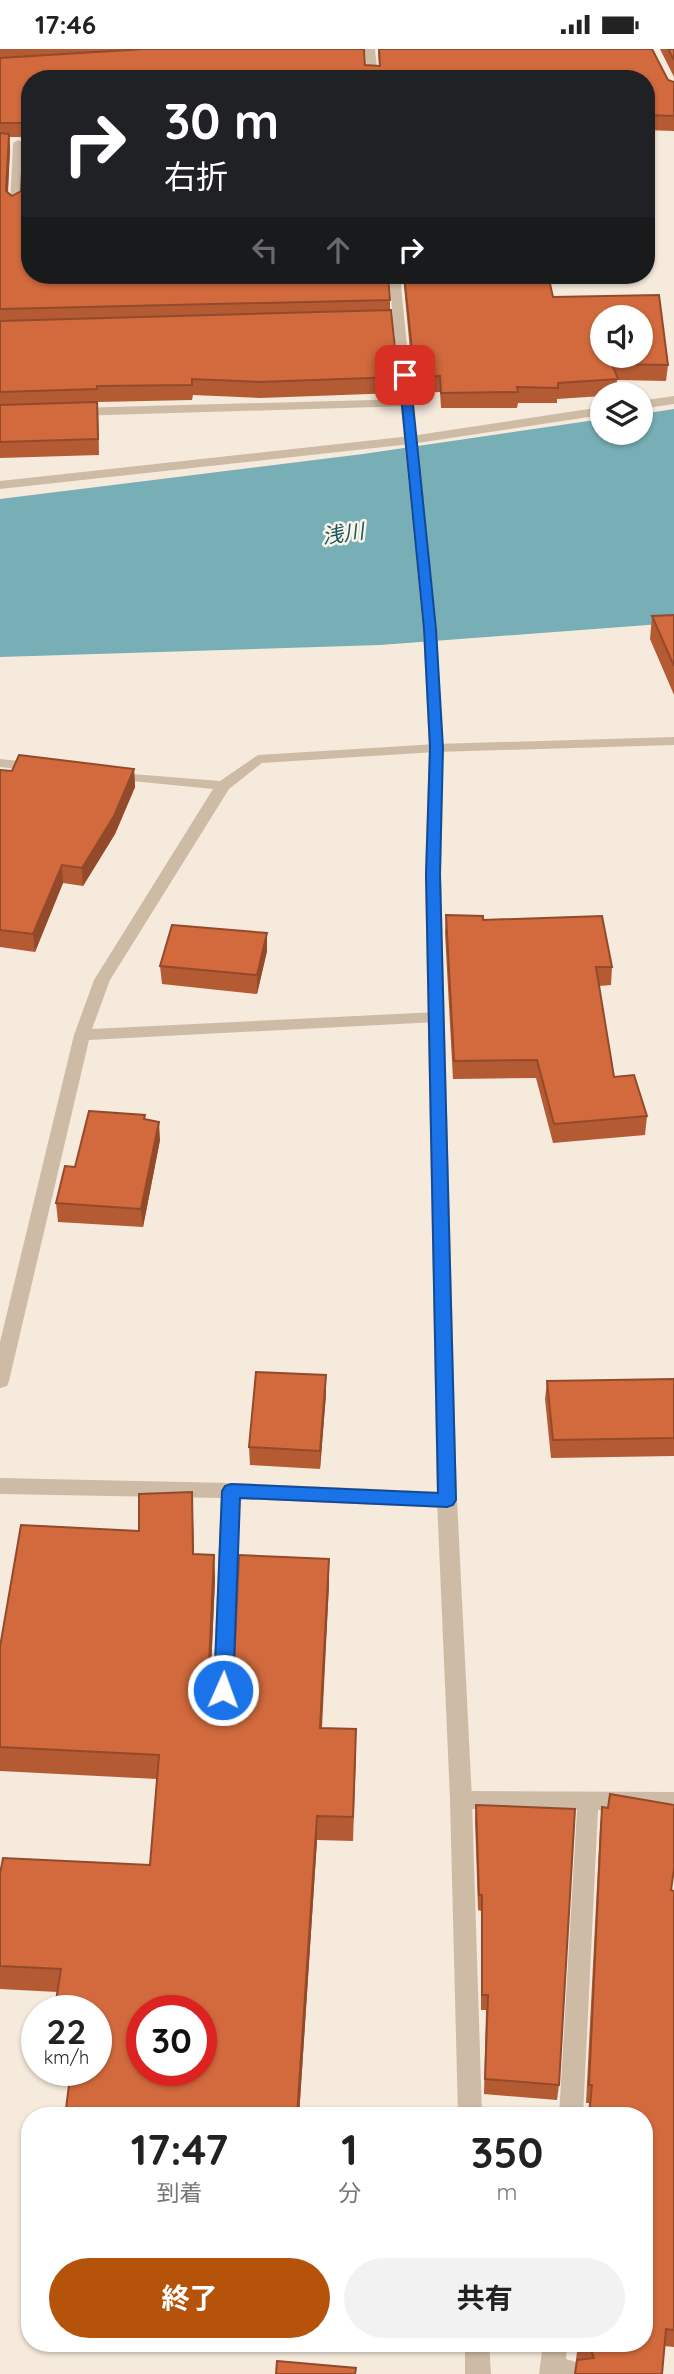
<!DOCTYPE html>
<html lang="ja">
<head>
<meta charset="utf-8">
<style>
	:root { --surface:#fff; --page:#f2f2f2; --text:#222; --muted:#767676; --accent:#b45309 }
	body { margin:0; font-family:Quicksand,"Noto Sans JP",sans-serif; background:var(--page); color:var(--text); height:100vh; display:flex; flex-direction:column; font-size:26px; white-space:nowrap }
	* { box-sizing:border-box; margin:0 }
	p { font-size:23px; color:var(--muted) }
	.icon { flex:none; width:38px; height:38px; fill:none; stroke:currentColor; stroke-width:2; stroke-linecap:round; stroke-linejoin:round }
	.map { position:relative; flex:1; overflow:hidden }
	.details { position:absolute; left:21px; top:2058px; width:632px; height:245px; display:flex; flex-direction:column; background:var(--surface); border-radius:28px; box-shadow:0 2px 5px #0004 }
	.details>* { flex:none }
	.guide { position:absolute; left:21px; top:21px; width:634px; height:214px; border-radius:28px; box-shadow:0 2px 5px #0004; background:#202124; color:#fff; overflow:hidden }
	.controls { position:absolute; left:590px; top:256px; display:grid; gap:14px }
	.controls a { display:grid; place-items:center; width:63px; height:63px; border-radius:50%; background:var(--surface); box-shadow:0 2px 5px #0004; font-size:35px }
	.speed { position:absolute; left:21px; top:1946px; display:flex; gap:14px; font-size:35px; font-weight:700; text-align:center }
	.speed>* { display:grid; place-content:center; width:91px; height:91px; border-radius:50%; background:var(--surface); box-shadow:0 2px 5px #0004; line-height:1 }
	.speed small { font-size:18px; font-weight:400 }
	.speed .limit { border:10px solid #d22; background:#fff; color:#111 }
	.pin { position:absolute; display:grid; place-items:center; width:60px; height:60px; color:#fff; margin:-30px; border-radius:14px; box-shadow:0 4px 10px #0006 }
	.me { position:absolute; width:77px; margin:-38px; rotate:2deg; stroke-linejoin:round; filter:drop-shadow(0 0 5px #0008) }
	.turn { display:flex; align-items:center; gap:24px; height:147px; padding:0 28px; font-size:32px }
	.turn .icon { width:91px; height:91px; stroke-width:2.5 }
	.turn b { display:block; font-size:49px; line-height:60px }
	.lanes { display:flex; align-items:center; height:66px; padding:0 28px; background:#0003; justify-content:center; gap:35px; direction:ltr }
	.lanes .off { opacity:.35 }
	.eta { display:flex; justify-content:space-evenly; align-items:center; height:119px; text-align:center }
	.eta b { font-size:42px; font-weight:700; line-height:49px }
	.cta { display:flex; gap:14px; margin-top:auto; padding:14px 28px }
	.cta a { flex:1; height:80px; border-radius:42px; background:var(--accent); color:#fff; font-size:28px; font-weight:700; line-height:80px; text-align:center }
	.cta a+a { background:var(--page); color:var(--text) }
	.status { display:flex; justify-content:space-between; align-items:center; height:49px; padding:0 35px; background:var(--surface); direction:ltr }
	.status svg { height:19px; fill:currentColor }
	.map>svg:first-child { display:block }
	.water { fill:#78aeb5 }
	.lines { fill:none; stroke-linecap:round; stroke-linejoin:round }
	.minor { fill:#cebba6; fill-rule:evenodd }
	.tertiary { fill:#cebba6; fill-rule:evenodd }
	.wall { fill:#b55b34; fill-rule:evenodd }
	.shaded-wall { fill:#934a2b }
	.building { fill:#d26a3d; stroke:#934a2b; stroke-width:2; fill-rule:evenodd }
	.route { fill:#1a73e8; stroke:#114b97; stroke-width:2 }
	.labels { text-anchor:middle; stroke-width:5; stroke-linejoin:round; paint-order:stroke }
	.far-water-label { font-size:21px; font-style:italic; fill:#195760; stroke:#fbf4e9 }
</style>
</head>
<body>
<div class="status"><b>17:46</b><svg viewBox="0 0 49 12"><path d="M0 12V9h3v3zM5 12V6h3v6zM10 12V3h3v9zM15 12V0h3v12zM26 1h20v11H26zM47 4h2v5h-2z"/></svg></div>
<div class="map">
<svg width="674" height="2325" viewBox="0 0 674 2325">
	<rect width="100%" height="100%" fill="#f5eadc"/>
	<!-- water -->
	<path class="water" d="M 674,360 L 674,574 L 380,596 L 0,608 L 0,450 L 363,405 L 602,370 L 602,383 L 640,383 L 641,365 Z"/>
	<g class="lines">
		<!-- minor -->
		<path class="minor" d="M 18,91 L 23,94 L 20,157 L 15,160 L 10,157 L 13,94 Z
			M 674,347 L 674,355 L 640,360 L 640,352 Z
			M 407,350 L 411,351 L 411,357 L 75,367 L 69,363 L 75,359 Z
			M 602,358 L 602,366 L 411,395 L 0,440 L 0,432 L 411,387 Z
			M 411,395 L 417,399 L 437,580 L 430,584 L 423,580 L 405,399 Z
			M 674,688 L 674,696 L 436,703 L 262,714 L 229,740 L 110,931 L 92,980 L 437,963 L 445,968 L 437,973 L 89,991 L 9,1332 L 7,1337 L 0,1339 L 0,1293 L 74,986 L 94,931 L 213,740 L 112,730 L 105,726 L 107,723 L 220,732 L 258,706 L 436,695 Z
			M 0,710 L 39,714 L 46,718 L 39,722 L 0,718 Z
			M 0,1429 L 231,1434 L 447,1443 L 454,1446 L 457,1451 L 454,1456 L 447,1459 L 240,1450 L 233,1641 L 230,1647 L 223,1650 L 216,1647 L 213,1641 L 221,1449 L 0,1445 Z
			M 461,1742 L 674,1743 L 674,1761 L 598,1761 L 583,2067 L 559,2067 L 577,1761 L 461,1760 L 453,1758 L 450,1751 L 453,1744 Z
			M 543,2294 L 567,2294 L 566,2310 L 585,2316 L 589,2325 L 539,2325 Z"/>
		<!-- tertiary -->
		<path class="tertiary" d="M 365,0 L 375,0 L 378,30 L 368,30 Z
			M 389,226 L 400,226 L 417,399 L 411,403 L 405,399 Z
			M 430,576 L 437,580 L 443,699 L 441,825 L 457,1451 L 472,1751 L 482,2067 L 458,2067 L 450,1751 L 437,1451 L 425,825 L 429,699 L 423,580 Z
			M 465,2294 L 489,2294 L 491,2325 L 465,2325 Z"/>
	</g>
	<!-- wall -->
	<path class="wall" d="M 0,0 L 364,0 L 365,16 L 379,17 L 378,0 L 652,0 L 668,31 L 674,33 L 674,82 L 646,81 L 646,30 L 30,30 L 30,226 L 390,251 L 390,261 L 398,328 L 397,344 L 260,349 L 193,346 L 192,351 L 98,353 L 99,406 L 0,409 ZM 9,88 L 24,88 L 21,142 L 12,147 L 8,144 L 10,100 Z
		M 660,0 L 674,0 L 674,28 Z
		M 403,226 L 548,226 L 553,248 L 668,316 L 666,332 L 617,331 L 616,345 L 602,345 L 602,347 L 557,350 L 557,354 L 518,354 L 517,359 L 441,359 L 440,343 L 414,344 Z
		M 674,566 L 674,646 L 650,590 L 652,567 Z
		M 134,720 L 135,738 L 115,785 L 83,837 L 63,834 L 35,903 L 0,898 L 0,721 L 12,722 Z
		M 446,866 L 483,871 L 612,918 L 611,936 L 599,937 L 614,1028 L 647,1067 L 645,1086 L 553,1094 L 536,1029 L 453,1030 L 445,884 Z
		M 267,902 L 257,945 L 162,935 L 160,917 Z
		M 145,1071 L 160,1091 L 143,1178 L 58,1173 L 56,1154 L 75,1118 Z
		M 674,1330 L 674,1407 L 551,1409 L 545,1350 L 547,1332 Z
		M 326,1345 L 320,1420 L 250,1416 L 249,1398 Z
		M 192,1443 L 194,1505 L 214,1506 L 215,1531 L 211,1621 L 212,1623 L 221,1628 L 230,1625 L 329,1510 L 329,1535 L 322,1679 L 356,1704 L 353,1792 L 317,1791 L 299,2067 L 65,2067 L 96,1962 L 56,1962 L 55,1958 L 57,1943 L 0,1940 L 0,1825 L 150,1816 L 157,1730 L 0,1722 L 0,1598 Z
		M 476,1756 L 559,2036 L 557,2051 L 484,2045 L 486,1961 L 481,1961 L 481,1862 L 478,1861 L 475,1771 Z
		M 602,1758 L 671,1841 L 674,1842 L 674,2298 L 664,2297 L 662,2325 L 575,2325 L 577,2311 L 578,2311 L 576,2311 L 578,2294 L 644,2294 L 644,2067 L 588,2067 L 589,2054 L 586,2054 L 600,1777 Z"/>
	<!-- shaded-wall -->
	<path class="shaded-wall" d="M 9,85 L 10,100 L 7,157 L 6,142 Z
		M 134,720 L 135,738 L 115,785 L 83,837 L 82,819 Z
		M 62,816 L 63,834 L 35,903 L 33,885 Z
		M 267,884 L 267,902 L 257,945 L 257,926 Z
		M 159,1073 L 160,1091 L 143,1178 L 141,1160 Z
		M 326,1326 L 326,1345 L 320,1420 L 320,1402 Z
		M 192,1443 L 193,1468 L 194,1530 L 193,1505 Z
		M 214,1506 L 215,1531 L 210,1641 L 209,1616 Z
		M 329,1510 L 329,1535 L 320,1703 L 320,1679 Z
		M 317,1767 L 317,1791 L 299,2067 L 297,2067 Z"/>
	<!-- building -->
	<path class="building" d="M 144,0 L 364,0 L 365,16 L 380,17 L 379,0 L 652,0 L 668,31 L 674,33 L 674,67 L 646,66 L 646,30 L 30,30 L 30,75 L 29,74 L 0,74 L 0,9 Z
		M 668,0 L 674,0 L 674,11 Z
		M 0,84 L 9,85 L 6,142 L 12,147 L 21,142 L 24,85 L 30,84 L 30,226 L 388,226 L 390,251 L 0,260 Z
		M 404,226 L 548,226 L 553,248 L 659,246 L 668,316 L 612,315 L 618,330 L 558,334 L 558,339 L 517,338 L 518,343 L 441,344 L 440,327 L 415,328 ZM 602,268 L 640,268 L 640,306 L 602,306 Z
		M 391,261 L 398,328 L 259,333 L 192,330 L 192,336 L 97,337 L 97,340 L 0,343 L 0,272 Z
		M 97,353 L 98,390 L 0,393 L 0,356 Z
		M 674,566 L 674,617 L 652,567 Z
		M 19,706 L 134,720 L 114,767 L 82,819 L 62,816 L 33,885 L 0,881 L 0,721 L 12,722 Z
		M 446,866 L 483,867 L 483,871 L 602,867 L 612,918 L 596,918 L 614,1028 L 634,1026 L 647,1067 L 554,1075 L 537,1011 L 454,1012 Z
		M 172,876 L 267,884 L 257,926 L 160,917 Z
		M 89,1062 L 145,1066 L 144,1070 L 159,1073 L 141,1160 L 56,1154 L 65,1117 L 75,1118 Z
		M 256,1323 L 326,1326 L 320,1402 L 249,1398 Z
		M 674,1330 L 674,1389 L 553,1391 L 547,1332 Z
		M 192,1443 L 193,1505 L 214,1506 L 209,1616 L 212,1623 L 221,1628 L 230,1625 L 234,1616 L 239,1506 L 329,1510 L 320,1679 L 356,1680 L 353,1768 L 317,1767 L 297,2067 L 65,2067 L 71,2021 L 96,2021 L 96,1962 L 79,1962 L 79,1959 L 55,1958 L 61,1920 L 0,1917 L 0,1825 L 3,1809 L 150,1816 L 159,1706 L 0,1698 L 0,1598 L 21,1476 L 139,1482 L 139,1445 ZM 142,1962 L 201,1962 L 201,2021 L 142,2021 Z
		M 610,1745 L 674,1756 L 674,1820 L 671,1841 L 674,1842 L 674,2281 L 666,2280 L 662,2325 L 575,2325 L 577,2311 L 594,2309 L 590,2299 L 579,2294 L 644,2294 L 644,2067 L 589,2067 L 592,2036 L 589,2036 L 602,1758 L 608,1759 Z
		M 476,1756 L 575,1760 L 559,2036 L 485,2030 L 488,1946 L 482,1946 L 482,1846 L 479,1846 Z
		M 277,2312 L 356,2319 L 355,2325 L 276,2325 Z"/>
	<!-- route -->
	<path class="route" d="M 405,323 L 410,326 L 436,580 L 443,699 L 440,825 L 456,1451 L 453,1456 L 447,1458 L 240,1449 L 233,1641 L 230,1646 L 223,1648 L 217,1646 L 214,1641 L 222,1442 L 225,1437 L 231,1435 L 438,1444 L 426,825 L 430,699 L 424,580 L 399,326 Z"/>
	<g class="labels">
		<!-- far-water labels -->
		<g class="far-water-label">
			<text transform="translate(343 485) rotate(-8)" y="7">浅川</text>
		</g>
	</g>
</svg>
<div class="controls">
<a><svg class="icon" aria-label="sound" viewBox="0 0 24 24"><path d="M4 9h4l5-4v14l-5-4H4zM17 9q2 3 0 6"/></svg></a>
<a><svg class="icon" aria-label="layers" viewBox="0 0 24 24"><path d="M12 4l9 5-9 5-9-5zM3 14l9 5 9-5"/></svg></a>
</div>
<div class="speed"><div>22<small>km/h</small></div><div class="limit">30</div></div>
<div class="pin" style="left:405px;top:326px;background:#d93025"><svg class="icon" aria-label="arrive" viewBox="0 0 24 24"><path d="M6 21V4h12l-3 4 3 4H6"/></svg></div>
<svg class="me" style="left:223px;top:1641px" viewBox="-20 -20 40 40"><circle r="17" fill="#1a73e8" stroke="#fff" stroke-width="3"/><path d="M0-11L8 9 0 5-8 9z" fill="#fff"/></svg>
<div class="guide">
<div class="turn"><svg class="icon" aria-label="right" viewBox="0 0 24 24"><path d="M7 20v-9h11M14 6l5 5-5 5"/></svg><div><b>30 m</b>右折</div></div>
<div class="lanes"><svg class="icon off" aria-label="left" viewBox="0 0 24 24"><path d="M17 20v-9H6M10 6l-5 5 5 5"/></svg><svg class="icon off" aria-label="ahead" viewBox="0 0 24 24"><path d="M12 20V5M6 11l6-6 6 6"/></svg><svg class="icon" aria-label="right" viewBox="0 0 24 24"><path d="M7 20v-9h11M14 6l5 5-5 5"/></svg></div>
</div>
<section class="details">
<div class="eta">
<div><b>17:47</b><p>到着</p></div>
<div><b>1</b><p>分</p></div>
<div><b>350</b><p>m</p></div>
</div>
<div class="cta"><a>終了</a><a>共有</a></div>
</section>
</div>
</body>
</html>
